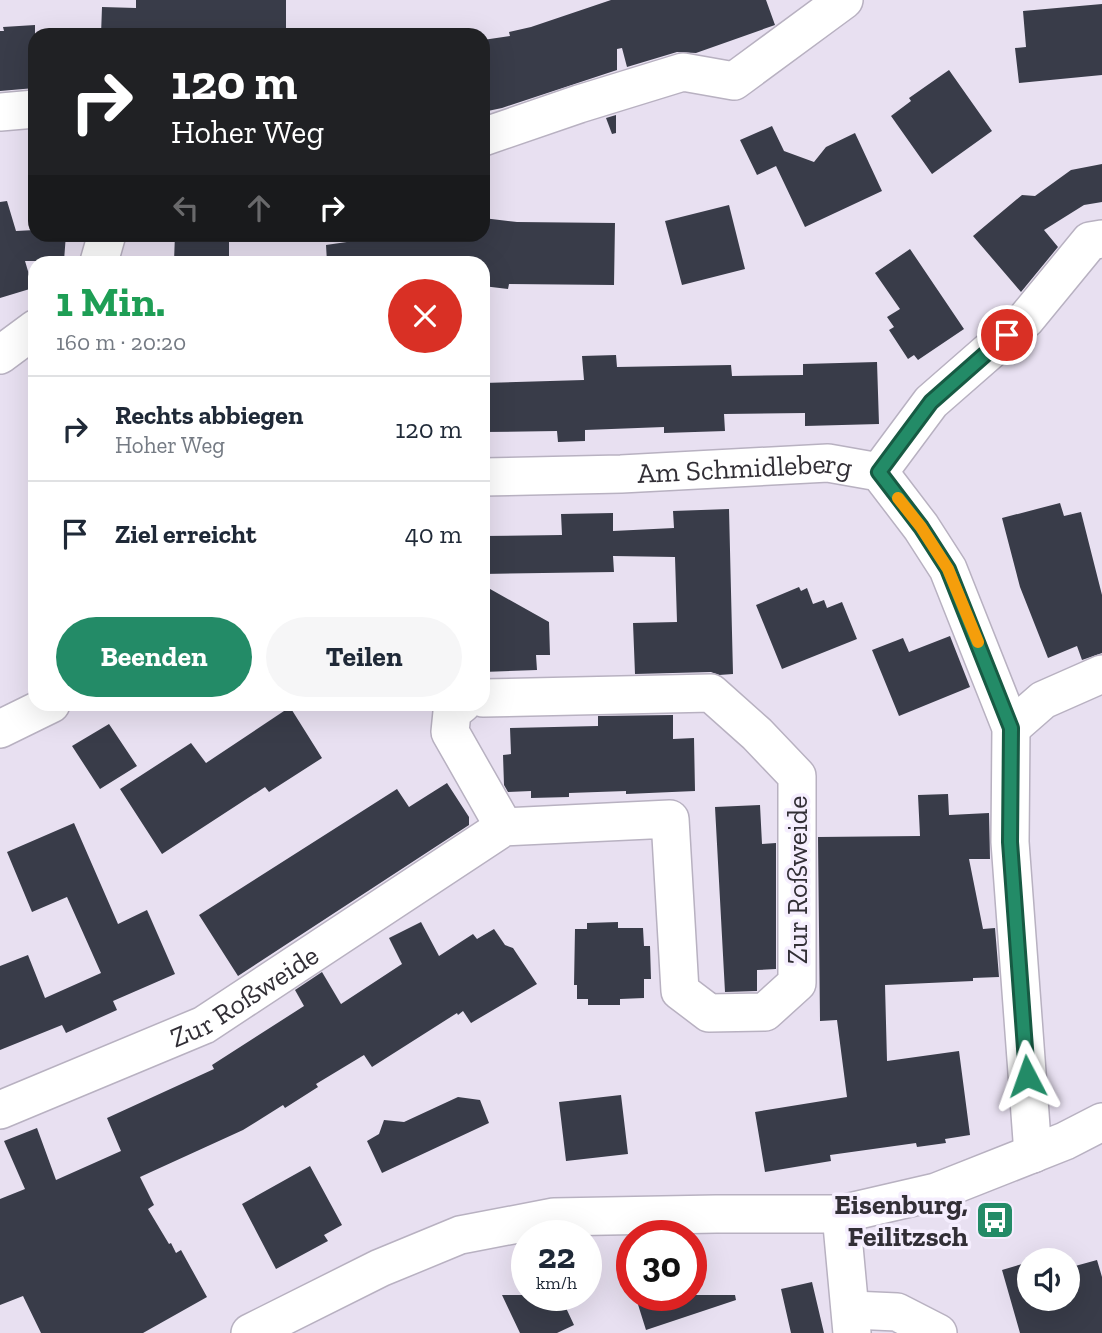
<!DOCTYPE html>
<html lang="de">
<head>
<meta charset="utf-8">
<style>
	:root { --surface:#fff; --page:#f6f6f7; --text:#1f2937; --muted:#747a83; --line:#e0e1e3; --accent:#238b67 }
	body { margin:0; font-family:"Zilla Slab",serif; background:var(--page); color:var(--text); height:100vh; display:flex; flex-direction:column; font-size:26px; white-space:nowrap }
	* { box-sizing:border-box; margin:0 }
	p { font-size:23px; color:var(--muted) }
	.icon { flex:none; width:38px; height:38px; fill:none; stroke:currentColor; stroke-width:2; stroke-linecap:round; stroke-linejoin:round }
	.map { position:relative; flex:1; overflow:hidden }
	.panel { position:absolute; left:28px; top:256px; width:462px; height:455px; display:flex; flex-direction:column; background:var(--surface); border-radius:21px; box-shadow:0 7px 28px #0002 }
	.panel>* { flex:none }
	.top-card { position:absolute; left:28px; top:28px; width:462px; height:214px; border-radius:21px; box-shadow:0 7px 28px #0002; background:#202124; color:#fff; overflow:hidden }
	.buttons { position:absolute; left:1017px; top:1248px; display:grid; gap:14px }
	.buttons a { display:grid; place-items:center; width:63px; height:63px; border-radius:50%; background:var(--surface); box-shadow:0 7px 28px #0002; font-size:35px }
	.speed { position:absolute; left:511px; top:1220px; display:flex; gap:14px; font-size:35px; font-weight:700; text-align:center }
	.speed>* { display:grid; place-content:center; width:91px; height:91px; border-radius:50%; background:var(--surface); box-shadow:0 7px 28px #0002; line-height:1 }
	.speed small { font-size:18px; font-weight:400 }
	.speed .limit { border:10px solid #d22; background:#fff; color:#111 }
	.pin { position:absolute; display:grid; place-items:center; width:60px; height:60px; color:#fff; margin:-30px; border:4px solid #fff; border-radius:50%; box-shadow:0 2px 7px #0007 }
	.me { position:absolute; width:77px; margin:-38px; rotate:356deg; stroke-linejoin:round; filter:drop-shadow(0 0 5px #0008) }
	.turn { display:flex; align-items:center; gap:24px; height:147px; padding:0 28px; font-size:32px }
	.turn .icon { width:91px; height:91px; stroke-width:2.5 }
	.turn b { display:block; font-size:49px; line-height:60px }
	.lanes { display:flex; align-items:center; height:66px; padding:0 28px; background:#0003; justify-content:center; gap:35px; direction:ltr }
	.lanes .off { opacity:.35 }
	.round { display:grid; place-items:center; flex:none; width:74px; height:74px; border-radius:37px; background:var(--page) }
	.overview { display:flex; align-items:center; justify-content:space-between; height:119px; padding:0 28px }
	h1 { font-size:42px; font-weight:800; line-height:52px; color:#1e9e55 }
	.action { display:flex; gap:14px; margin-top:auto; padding:14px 28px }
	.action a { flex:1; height:80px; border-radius:42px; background:var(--accent); color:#fff; font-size:28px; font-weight:800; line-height:80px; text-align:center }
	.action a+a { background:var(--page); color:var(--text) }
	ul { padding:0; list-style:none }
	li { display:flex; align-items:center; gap:21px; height:105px; padding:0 28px; border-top:2px solid var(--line) }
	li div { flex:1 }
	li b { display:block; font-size:26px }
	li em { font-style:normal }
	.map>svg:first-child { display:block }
	.building { fill:#393c49 }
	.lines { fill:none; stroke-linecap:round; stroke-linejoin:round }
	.minor-casing { stroke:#b8b1c1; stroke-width:40 }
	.minor { stroke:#fff; stroke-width:37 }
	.route-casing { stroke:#175a43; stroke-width:18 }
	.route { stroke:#238b67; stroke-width:12 }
	.slow { stroke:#f59e0b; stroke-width:12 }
	.labels { text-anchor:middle; stroke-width:7; stroke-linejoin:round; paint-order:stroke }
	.street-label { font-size:28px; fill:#322f36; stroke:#f5eefe }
	.poi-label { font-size:28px; font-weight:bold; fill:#322f36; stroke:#f5eefe; text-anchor:end }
</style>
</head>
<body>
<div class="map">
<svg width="1102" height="1333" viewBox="0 0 1102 1333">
	<rect width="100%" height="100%" fill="#e8e0f1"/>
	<!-- building -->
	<path class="building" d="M 136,0 L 286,0 L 286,35 L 101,35 L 102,7 L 136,8 Z
		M 611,0 L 766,0 L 775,25 L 696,53 L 677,52 L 627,67 L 622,48 L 617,49 L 617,70 L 502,108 L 483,112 L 483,40 L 510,36 L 509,32 L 531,27 Z
		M 1102,4 L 1102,75 L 1019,83 L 1015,48 L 1026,47 L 1023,11 Z
		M 35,25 L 35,88 L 0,91 L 0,31 L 4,31 L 3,27 Z
		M 949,70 L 992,131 L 932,174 L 891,116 L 911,101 L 909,98 Z
		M 616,115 L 616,133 L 612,134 L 606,118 Z
		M 772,126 L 784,151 L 814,162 L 826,147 L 855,133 L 882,191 L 805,227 L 776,166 L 757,175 L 740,140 Z
		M 1102,164 L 1102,202 L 1084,205 L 1044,230 L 1058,247 L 1021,292 L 973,236 L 1022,195 L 1035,196 L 1071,170 Z
		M 7,201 L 16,231 L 35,230 L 35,234 L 66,234 L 64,261 L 25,261 L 33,288 L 0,298 L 0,202 Z
		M 729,205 L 745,269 L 682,285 L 665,221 Z
		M 483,218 L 517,222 L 615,223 L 614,285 L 509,284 L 508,289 L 483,286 L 483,262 L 327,262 L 326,245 L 402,234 L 483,234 Z
		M 175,234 L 229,234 L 229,262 L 174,262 Z
		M 910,249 L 964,329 L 918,360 L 914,355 L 908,359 L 889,330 L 894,327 L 887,317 L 900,309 L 875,273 Z
		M 616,355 L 617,367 L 731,365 L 732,376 L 803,375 L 803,364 L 877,362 L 879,424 L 805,426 L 805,413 L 724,414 L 725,431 L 664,433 L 664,427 L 585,430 L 585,441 L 558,442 L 557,431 L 483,432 L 483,383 L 584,380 L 582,356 Z
		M 1060,503 L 1064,516 L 1081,512 L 1102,595 L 1102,653 L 1082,660 L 1077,646 L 1048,658 L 1020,587 L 1002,518 Z
		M 729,509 L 733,674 L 719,675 L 711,672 L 635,674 L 633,623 L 677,622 L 675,557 L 613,556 L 614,572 L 483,574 L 483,536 L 562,535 L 561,514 L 613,513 L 613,531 L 674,528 L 673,511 Z
		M 483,585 L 549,622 L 550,655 L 536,655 L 537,670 L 483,672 Z
		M 799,587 L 801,591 L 807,588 L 813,604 L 824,600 L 827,608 L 842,602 L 857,639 L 782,669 L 756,605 Z
		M 950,636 L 970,687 L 899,716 L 872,650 L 903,638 L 909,652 Z
		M 290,707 L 322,758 L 269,792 L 265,787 L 162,854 L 120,789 L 191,743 L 206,763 Z
		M 673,715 L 673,739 L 694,738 L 695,791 L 626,794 L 626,791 L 569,793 L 569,797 L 531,798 L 531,791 L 508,792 L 504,785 L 503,755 L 511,754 L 510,728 L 598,726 L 598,716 Z
		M 109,724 L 137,766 L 100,789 L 72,746 Z
		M 447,783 L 469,817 L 469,825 L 238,976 L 199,915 L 397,789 L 409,807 Z
		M 948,794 L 949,815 L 989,813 L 990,859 L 969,859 L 983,929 L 995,928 L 999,977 L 973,978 L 973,981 L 885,985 L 887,1061 L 959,1051 L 970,1135 L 945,1139 L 946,1143 L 917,1147 L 916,1143 L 830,1155 L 831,1161 L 765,1172 L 755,1112 L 847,1097 L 837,1020 L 820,1021 L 818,837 L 920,836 L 918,795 Z
		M 760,805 L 762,844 L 776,843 L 776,969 L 757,970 L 757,991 L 725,992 L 715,807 Z
		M 74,823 L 118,924 L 147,910 L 175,974 L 113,1001 L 117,1010 L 66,1033 L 62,1025 L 0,1050 L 0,966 L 28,955 L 45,998 L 101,973 L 67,897 L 32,912 L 7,852 Z
		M 421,922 L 439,956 L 473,934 L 477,939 L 494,929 L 505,945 L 513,948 L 537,984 L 471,1023 L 463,1011 L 458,1015 L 457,1013 L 372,1067 L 364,1055 L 316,1084 L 318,1087 L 285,1108 L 283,1105 L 243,1130 L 140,1177 L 154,1205 L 148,1209 L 169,1244 L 171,1243 L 176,1253 L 181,1250 L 207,1297 L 143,1333 L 41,1333 L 23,1296 L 0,1305 L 0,1199 L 25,1189 L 4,1141 L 37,1128 L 56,1180 L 121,1151 L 107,1118 L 214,1069 L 212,1065 L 304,1006 L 295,990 L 322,972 L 341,1004 L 402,964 L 389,938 Z
		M 618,922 L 618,928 L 643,928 L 644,946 L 650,946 L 651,979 L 644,979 L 644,998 L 620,999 L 620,1005 L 588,1005 L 588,999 L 577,999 L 577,985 L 574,985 L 575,929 L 587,929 L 587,923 Z
		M 621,1095 L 628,1154 L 566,1161 L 559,1102 Z
		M 458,1097 L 480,1100 L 489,1123 L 382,1173 L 367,1141 L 379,1134 L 384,1120 L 404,1122 Z
		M 310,1166 L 342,1225 L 324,1235 L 328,1241 L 276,1269 L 242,1204 Z
		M 1097,1260 L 1102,1277 L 1102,1333 L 1020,1333 L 1002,1270 L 1029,1262 L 1029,1298 L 1068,1298 L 1068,1268 Z
		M 812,1282 L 824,1333 L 791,1333 L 781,1289 Z
		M 502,1295 L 560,1295 L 574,1325 L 557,1333 L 520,1333 Z
		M 635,1295 L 735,1295 L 736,1300 L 646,1330 Z"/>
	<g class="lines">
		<defs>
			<g id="minor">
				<path d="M 0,112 L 35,109"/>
				<path d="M 483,137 L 579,104 L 683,72 L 734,81 L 844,0"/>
				<path d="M 99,262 L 107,234"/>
				<path d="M 0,355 L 35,329"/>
				<path d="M 879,472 L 931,402 L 1026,319 L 1090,241 L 1102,239"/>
				<path id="s1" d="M 483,477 L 621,474 L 828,463 L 879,472 L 921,527 L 948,569 L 1011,728 L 1010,842 L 1033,1154"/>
				<path d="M 462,704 L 452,712 L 450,732 L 504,827"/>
				<path d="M 1011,728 L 1043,700 L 1102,674"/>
				<path d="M 0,729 L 51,704"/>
				<path id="s2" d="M 0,1110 L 204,1025 L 504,827 L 670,819 L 680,991 L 709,1013 L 765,1012 L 797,983 L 797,776 L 757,734 L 711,693 L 483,698"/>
				<path d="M 841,1214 L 852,1333"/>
				<path d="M 852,1310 L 897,1312 L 938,1333"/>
				<path d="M 250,1333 L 380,1268 L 460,1235 L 554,1217 L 716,1214 L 841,1214 L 936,1192 L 1065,1141 L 1102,1122"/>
			</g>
		</defs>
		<!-- minor casing -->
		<use href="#minor" class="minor-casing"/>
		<!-- minor -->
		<use href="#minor" class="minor"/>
	</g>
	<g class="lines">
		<defs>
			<path id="route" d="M 1007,335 L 931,402 L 879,472 L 921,527 L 948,569 L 1011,728 L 1010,842 L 1027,1076"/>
		</defs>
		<!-- route casing -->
		<use href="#route" class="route-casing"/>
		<!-- route -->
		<use href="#route" class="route"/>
		<!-- slow -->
		<path class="slow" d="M 898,498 L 921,527 L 948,569 L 978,642"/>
	</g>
	<!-- icons -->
	<defs>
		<symbol id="bus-square" viewBox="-11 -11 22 22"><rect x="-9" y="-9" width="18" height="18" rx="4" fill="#238b67" stroke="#f5eefe"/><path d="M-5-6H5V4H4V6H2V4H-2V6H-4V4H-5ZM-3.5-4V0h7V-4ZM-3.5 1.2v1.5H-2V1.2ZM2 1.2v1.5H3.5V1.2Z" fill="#fff"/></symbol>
	</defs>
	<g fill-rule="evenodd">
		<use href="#bus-square" x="973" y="1198" width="44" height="44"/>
	</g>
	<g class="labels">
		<!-- street labels -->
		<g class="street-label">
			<text dy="10" stroke="none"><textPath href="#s1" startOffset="262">Am Schmidleberg</textPath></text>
			<text transform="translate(797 880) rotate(-90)" y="10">Zur Roßweide</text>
			<text dy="10" stroke="none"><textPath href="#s2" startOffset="270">Zur Roßweide</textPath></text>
		</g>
		<!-- poi labels -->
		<g class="poi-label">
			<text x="968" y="1214">Eisenburg,<tspan x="968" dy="32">Feilitzsch</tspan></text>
		</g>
	</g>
</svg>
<div class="buttons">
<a><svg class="icon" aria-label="sound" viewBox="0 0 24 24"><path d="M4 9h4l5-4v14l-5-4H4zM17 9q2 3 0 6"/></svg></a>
</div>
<div class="speed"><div>22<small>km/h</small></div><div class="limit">30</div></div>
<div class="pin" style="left:1007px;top:335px;background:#d93025"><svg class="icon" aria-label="arrive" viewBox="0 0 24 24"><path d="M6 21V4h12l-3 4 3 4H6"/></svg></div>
<svg class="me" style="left:1027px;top:1076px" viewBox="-20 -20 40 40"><path d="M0-17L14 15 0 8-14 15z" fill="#238b67" stroke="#fff" stroke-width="4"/></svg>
<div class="top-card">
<div class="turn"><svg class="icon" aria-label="right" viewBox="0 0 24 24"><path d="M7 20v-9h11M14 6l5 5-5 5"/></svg><div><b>120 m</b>Hoher Weg</div></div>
<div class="lanes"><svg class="icon off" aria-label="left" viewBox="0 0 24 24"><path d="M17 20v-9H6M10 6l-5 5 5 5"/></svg><svg class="icon off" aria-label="ahead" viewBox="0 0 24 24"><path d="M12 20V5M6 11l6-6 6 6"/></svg><svg class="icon" aria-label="right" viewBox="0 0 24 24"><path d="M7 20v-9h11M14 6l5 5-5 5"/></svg></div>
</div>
<section class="panel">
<div class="overview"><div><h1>1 Min.</h1><p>160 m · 20:20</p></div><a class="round" style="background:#d93025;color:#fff"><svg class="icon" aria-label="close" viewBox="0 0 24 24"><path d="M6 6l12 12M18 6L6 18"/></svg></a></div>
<ul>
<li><svg class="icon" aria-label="right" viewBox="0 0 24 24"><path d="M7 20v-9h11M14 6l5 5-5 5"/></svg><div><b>Rechts abbiegen</b><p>Hoher Weg</p></div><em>120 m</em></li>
<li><svg class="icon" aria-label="arrive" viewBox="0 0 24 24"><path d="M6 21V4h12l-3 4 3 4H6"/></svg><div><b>Ziel erreicht</b></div><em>40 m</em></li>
</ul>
<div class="action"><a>Beenden</a><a>Teilen</a></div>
</section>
</div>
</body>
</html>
